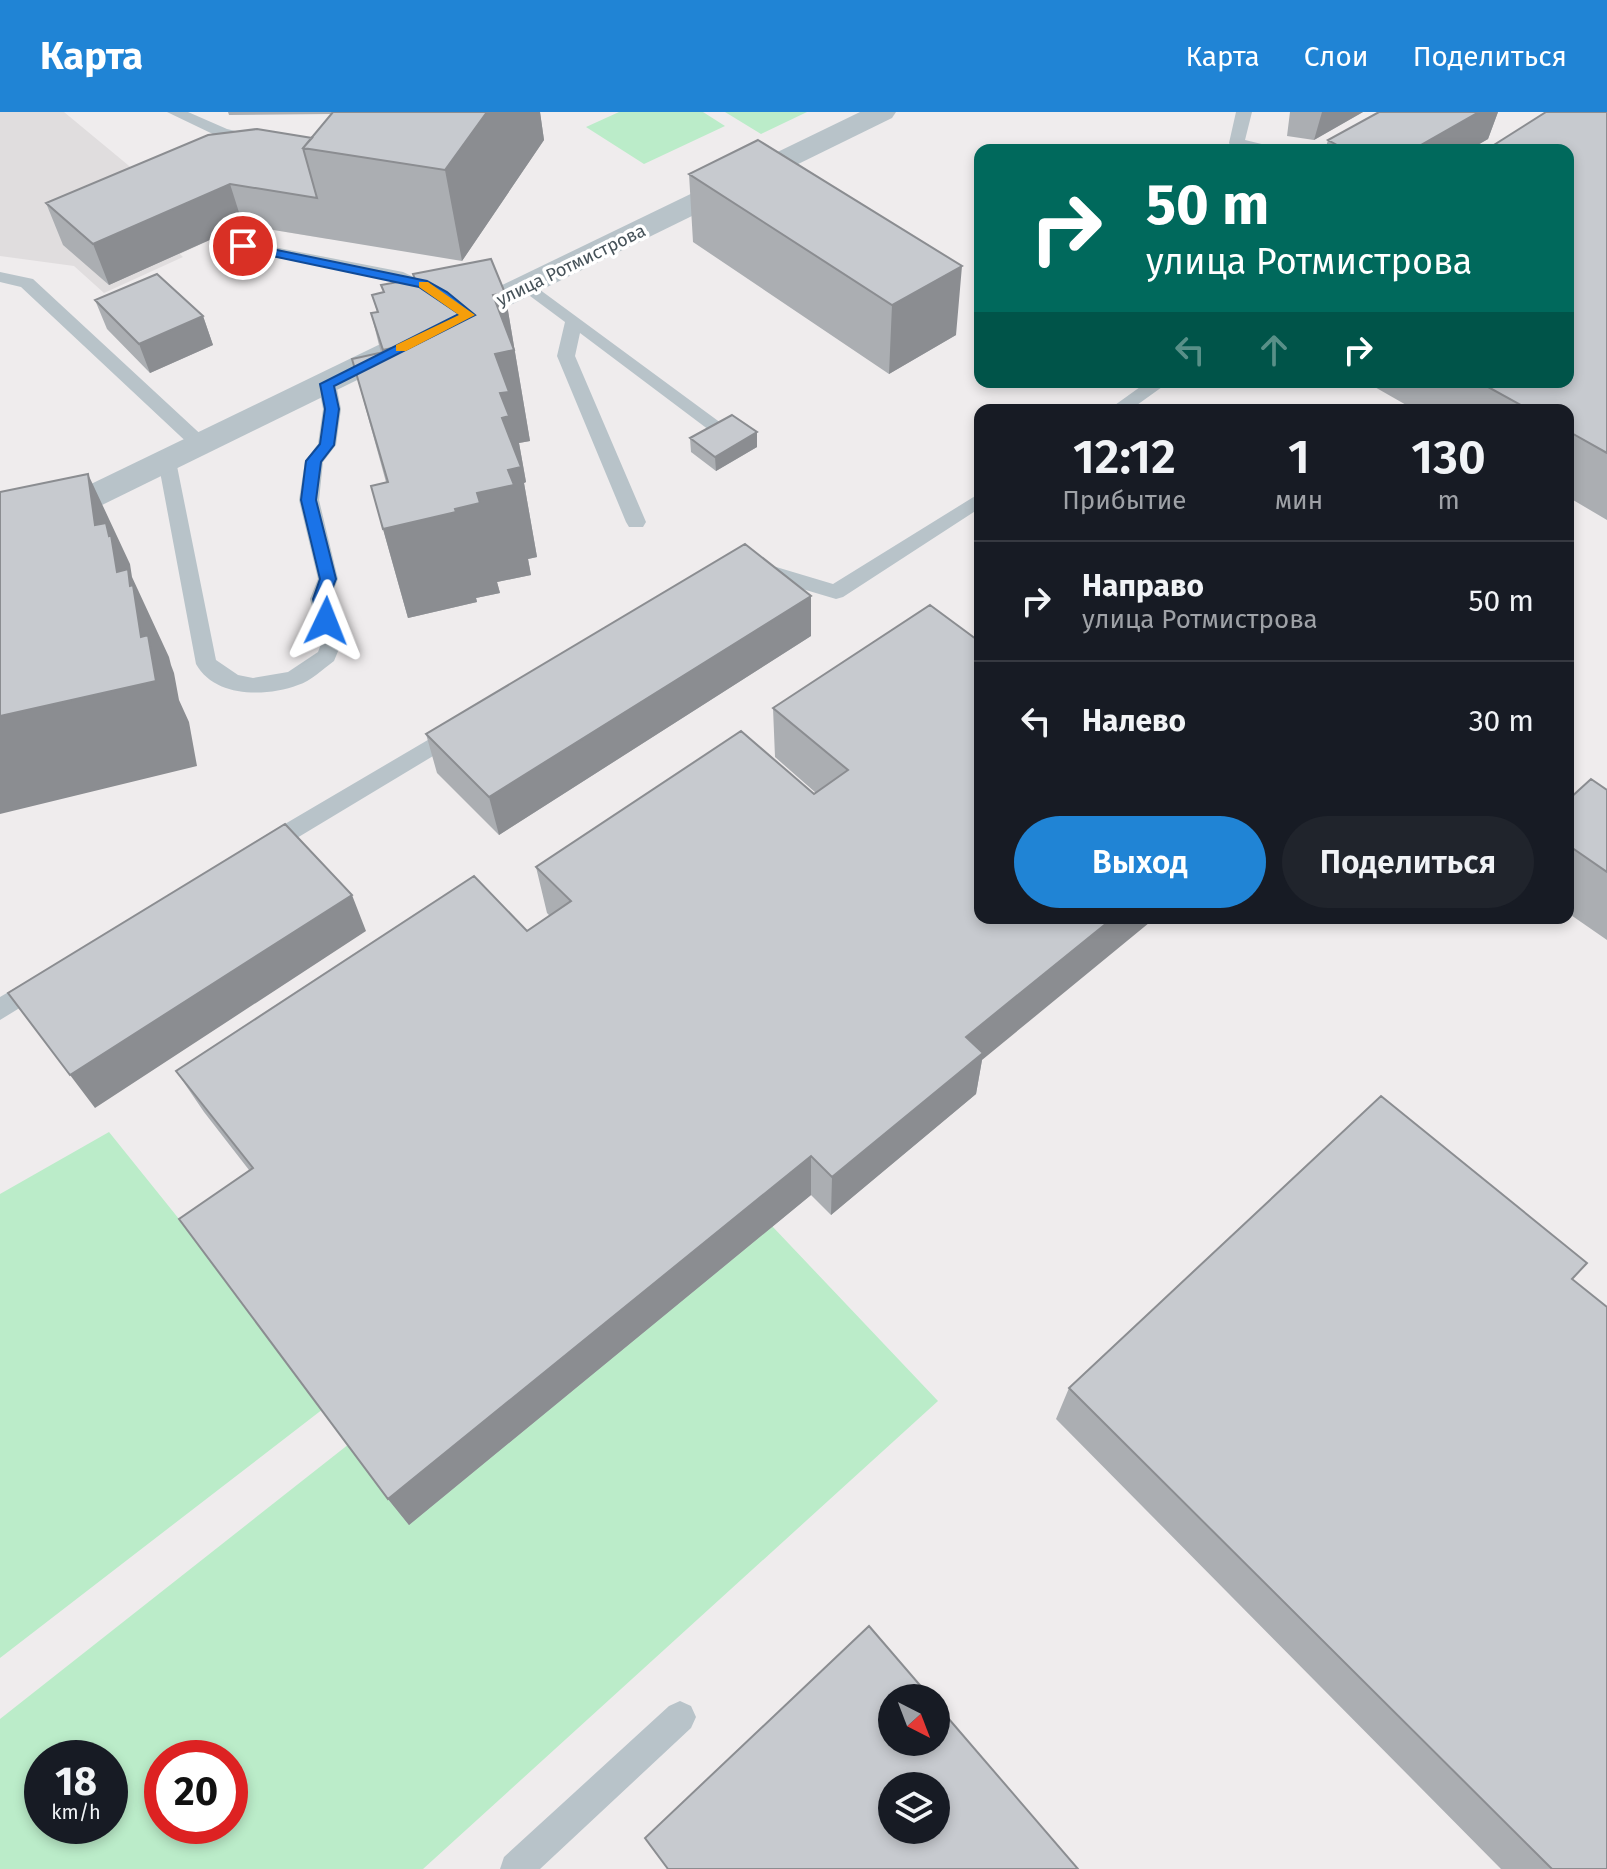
<!DOCTYPE html>
<html lang="ru">
<head>
<meta charset="utf-8">
<style>
	:root { --surface:#171b24; --page:#20242c; --text:#f1f3f6; --muted:#9ea1a6; --line:#363941; --accent:#2084d5 }
	body { margin:0; font-family:"Fira Sans",sans-serif; background:var(--page); color:var(--text); height:100vh; display:flex; flex-direction:column; font-size:30px; white-space:nowrap }
	* { box-sizing:border-box; margin:0 }
	p { font-size:26px; color:var(--muted) }
	.icon { flex:none; width:44px; height:44px; fill:none; stroke:currentColor; stroke-width:2; stroke-linecap:round; stroke-linejoin:round }
	.map { position:relative; flex:1; overflow:hidden }
	.drawer { position:absolute; left:974px; top:292px; width:600px; height:520px; display:flex; flex-direction:column; background:var(--surface); border-radius:16px; box-shadow:0 4px 12px #0003 }
	.drawer>* { flex:none }
	.top-card { position:absolute; left:974px; top:32px; width:600px; height:244px; border-radius:16px; box-shadow:0 4px 12px #0003; background:#00695c; color:#fff; overflow:hidden }
	.needle { width:52px; rotate:138deg }
	.buttons { position:absolute; left:878px; top:1572px; display:grid; gap:16px }
	.buttons a { display:grid; place-items:center; width:72px; height:72px; border-radius:50%; background:var(--surface); box-shadow:0 4px 12px #0003; font-size:40px }
	.speed { position:absolute; left:24px; top:1628px; display:flex; gap:16px; font-size:40px; font-weight:700; text-align:center }
	.speed>* { display:grid; place-content:center; width:104px; height:104px; border-radius:50%; background:var(--surface); box-shadow:0 4px 12px #0003; line-height:1 }
	.speed small { font-size:20px; font-weight:400 }
	.speed .limit { border:12px solid #d22; background:#fff; color:#111 }
	.pin { position:absolute; display:grid; place-items:center; width:68px; height:68px; color:#fff; margin:-34px; border:4px solid #fff; border-radius:50%; box-shadow:0 2px 8px #0007 }
	.me { position:absolute; width:88px; margin:-44px; rotate:2deg; stroke-linejoin:round; filter:drop-shadow(0 0 6px #0008) }
	.turn { display:flex; align-items:center; gap:28px; height:168px; padding:0 40px; font-size:36px }
	.turn .icon { width:104px; height:104px; stroke-width:2.5 }
	.turn b { display:block; font-size:56px; line-height:68px }
	.lanes { display:flex; align-items:center; height:76px; padding:0 40px; background:#0003; justify-content:center; gap:40px; direction:ltr }
	.lanes .off { opacity:.35 }
	.eta { display:flex; justify-content:space-evenly; align-items:center; height:136px; text-align:center }
	.eta b { font-size:48px; font-weight:600; line-height:56px }
	.cta { display:flex; gap:16px; margin-top:auto; padding:16px 40px }
	.cta a { flex:1; height:92px; border-radius:48px; background:var(--accent); color:#fff; font-size:32px; font-weight:600; line-height:92px; text-align:center }
	.cta a+a { background:var(--page); color:var(--text) }
	ul { padding:0; list-style:none }
	li { display:flex; align-items:center; gap:24px; height:120px; padding:0 40px; border-top:2px solid var(--line) }
	li div { flex:1 }
	li b { display:block; font-size:30px }
	li em { font-style:normal }
	header { display:flex; align-items:center; gap:48px; box-sizing:border-box; height:112px; padding:0 40px; background:var(--accent); color:#fff }
	header strong { font-size:38px }
	nav { display:flex; gap:44px; margin-inline-start:auto; font-size:28px }
	.map>svg:first-child { display:block }
	.education { fill:#e0ddde }
	.green { fill:#bbecc9; fill-rule:evenodd }
	.lines { fill:none; stroke-linecap:round; stroke-linejoin:round }
	.service { fill:#b8c3c9; fill-rule:evenodd }
	.minor { fill:#b8c3c9; fill-rule:evenodd }
	.wall { fill:#abaeb2 }
	.shaded-wall { fill:#8b8d91 }
	.building { fill:#c7cacf; stroke:#8b8d91; stroke-width:2; fill-rule:evenodd }
	.route { fill:#1a73e8; stroke:#114b97; stroke-width:2 }
	.slow { fill:#f59e0b }
	.labels { text-anchor:middle; stroke-width:7; stroke-linejoin:round; paint-order:stroke }
	.far-street-label { font-size:18px; fill:#465259; stroke:#fff }
</style>
</head>
<body>
<header>
<strong>Карта</strong>
<nav><a>Карта</a><a>Слои</a><a>Поделиться</a></nav>
</header>
<div class="map">
<svg width="1607" height="1757" viewBox="0 0 1607 1757">
	<rect width="100%" height="100%" fill="#efeced"/>
	<!-- education -->
	<path class="education" d="M 0,0 L 64,0 L 169,87 L 368,73 L 328,127 L 243,113 L 180,142 L 183,145 L 104,181 L 74,154 L 0,144 Z"/>
	<!-- green -->
	<path class="green" d="M 619,0 L 703,0 L 725,14 L 644,52 L 586,15 Z
		M 725,0 L 807,0 L 761,22 Z
		M 109,1020 L 208,1143 L 323,1297 L 0,1546 L 0,1082 Z
		M 772,1114 L 938,1289 L 423,1757 L 0,1757 L 0,1607 L 349,1332 L 409,1412 ZM 42,1646 L 110,1646 L 110,1714 L 42,1714 ZM 162,1646 L 230,1646 L 230,1714 L 162,1714 Z"/>
	<g class="lines">
		<!-- service -->
		<path class="service" d="M 167,0 L 188,0 L 227,17 L 260,25 L 263,28 L 255,33 L 217,24 Z
			M 1236,0 L 1252,0 L 1245,28 L 1274,35 L 1276,38 L 1231,34 L 1229,31 Z
			M 243,129 L 403,160 L 448,181 L 439,186 L 393,168 L 237,138 L 235,134 Z
			M 0,160 L 33,167 L 208,329 L 210,333 L 208,337 L 194,337 L 21,175 L 0,170 Z
			M 528,169 L 725,314 L 723,318 L 709,318 L 580,221 L 575,244 L 646,410 L 643,415 L 629,415 L 626,410 L 557,244 L 565,210 L 522,178 L 520,174 Z
			M 327,266 L 336,272 L 341,297 L 336,333 L 323,350 L 319,388 L 338,467 L 330,487 L 341,532 L 334,549 C 323,557 311,569 298,573 C 266,585 215,586 196,552 L 158,349 L 167,343 L 176,349 L 216,548 L 238,563 L 253,566 L 288,560 L 318,540 L 321,532 L 310,487 L 318,467 L 299,388 L 305,349 L 318,332 L 323,297 L 318,272 Z
			M 1147,270 L 1169,270 L 1130,298 L 1108,298 Z
			M 980,381 L 980,396 L 843,485 L 836,487 L 749,461 L 746,456 L 756,449 L 833,472 Z
			M 455,612 L 463,614 L 466,620 L 463,626 L 272,741 L 264,744 L 256,741 L 253,735 L 256,729 Z
			M 41,861 L 49,864 L 53,871 L 49,878 L 0,908 L 0,885 Z
			M 680,1589 L 691,1594 L 696,1605 L 691,1616 L 540,1757 L 500,1757 L 504,1745 L 669,1594 Z"/>
		<!-- minor -->
		<path class="minor" d="M 860,0 L 896,0 L 892,6 L 0,443 L 0,416 Z"/>
	</g>
	<!-- wall -->
	<path class="wall" d="M 228,0 L 540,0 L 544,28 L 462,149 L 243,113 L 109,173 L 63,133 L 46,91 L 312,26 L 331,2 L 229,3 Z
		M 1290,0 L 1363,0 L 1314,28 L 1287,24 Z
		M 1379,0 L 1498,0 L 1488,27 L 1469,38 L 1325,38 L 1328,28 Z
		M 1607,0 L 1607,408 L 1568,385 L 1568,298 L 1415,298 L 1366,270 L 1568,270 Z
		M 689,62 L 956,223 L 889,262 L 693,130 Z
		M 413,162 L 505,181 L 530,329 L 519,331 L 526,370 L 524,371 L 537,445 L 528,447 L 531,463 L 497,470 L 500,481 L 476,486 L 477,490 L 408,506 L 371,374 L 386,370 L 352,247 L 381,241 L 371,201 L 377,200 L 372,183 L 383,181 L 414,167 Z
		M 95,188 L 203,204 L 213,233 L 150,261 L 107,217 Z
		M 690,326 L 757,335 L 716,359 L 691,340 Z
		M 930,493 L 982,948 L 976,982 L 831,1103 L 811,1083 L 409,1413 L 388,1387 L 249,1058 L 204,1000 L 176,959 L 527,819 L 550,804 L 547,801 L 536,755 L 814,682 L 816,681 L 775,645 L 773,596 Z
		M 811,524 L 499,723 L 437,661 L 426,622 Z
		M 1607,678 L 1607,828 L 1568,801 L 1568,688 Z
		M 1572,1167 L 1607,1757 L 1501,1757 L 1056,1307 L 1069,1276 Z"/>
	<!-- shaded-wall -->
	<path class="shaded-wall" d="M 487,0 L 540,0 L 544,28 L 462,149 L 445,58 Z
		M 1322,0 L 1363,0 L 1314,28 Z
		M 1479,0 L 1498,0 L 1488,27 L 1469,38 L 1412,38 Z
		M 230,72 L 243,113 L 109,173 L 93,132 Z
		M 962,154 L 956,223 L 889,262 L 892,193 Z
		M 505,181 L 530,329 L 519,331 L 526,370 L 524,371 L 537,445 L 528,447 L 531,463 L 497,470 L 500,481 L 476,486 L 477,490 L 408,506 L 383,417 L 455,397 L 508,358 L 495,242 L 493,183 Z
		M 203,204 L 213,233 L 150,261 L 139,232 Z
		M 757,320 L 757,335 L 716,359 L 715,345 Z
		M 88,362 L 130,452 L 132,465 L 169,545 L 171,553 L 174,561 L 179,588 L 189,610 L 197,654 L 0,702 L 0,604 L 141,525 L 95,413 Z
		M 811,484 L 811,524 L 499,723 L 489,685 Z
		M 352,783 L 366,819 L 95,996 L 70,963 Z
		M 1113,806 L 1155,806 L 982,948 L 976,982 L 831,1103 L 832,1065 L 966,925 Z
		M 811,1044 L 811,1083 L 409,1413 L 388,1387 Z"/>
	<!-- building -->
	<path class="building" d="M 333,0 L 487,0 L 445,58 L 303,36 Z
		M 1379,0 L 1479,0 L 1412,38 L 1346,38 L 1328,28 Z
		M 1546,0 L 1607,0 L 1607,341 L 1568,319 L 1568,298 L 1530,298 L 1479,270 L 1568,270 L 1568,38 L 1486,38 Z
		M 257,17 L 312,26 L 303,36 L 317,86 L 230,72 L 93,132 L 46,91 L 208,23 Z
		M 758,28 L 962,154 L 892,193 L 689,62 Z
		M 491,147 L 505,181 L 493,183 L 514,238 L 495,242 L 509,280 L 500,281 L 509,304 L 502,306 L 521,355 L 508,358 L 514,373 L 477,381 L 480,391 L 455,397 L 456,400 L 383,417 L 371,374 L 388,370 L 352,247 L 393,238 L 392,236 L 383,238 L 371,201 L 378,200 L 372,183 L 384,180 L 381,173 L 415,167 L 413,162 Z
		M 157,162 L 203,204 L 139,232 L 95,188 Z
		M 732,303 L 757,320 L 715,345 L 690,326 Z
		M 88,362 L 95,413 L 106,411 L 109,424 L 111,423 L 117,460 L 128,457 L 130,474 L 133,473 L 141,525 L 148,523 L 156,569 L 0,604 L 0,380 Z
		M 745,432 L 811,484 L 489,685 L 426,622 Z
		M 930,493 L 980,530 L 980,806 L 1113,806 L 966,925 L 983,941 L 832,1065 L 811,1044 L 388,1387 L 179,1107 L 253,1056 L 176,959 L 474,764 L 527,819 L 571,789 L 536,755 L 741,619 L 814,682 L 848,658 L 773,596 Z
		M 1591,667 L 1607,678 L 1607,760 L 1568,733 L 1568,688 Z
		M 285,712 L 352,783 L 70,963 L 8,881 Z
		M 1381,984 L 1587,1151 L 1572,1167 L 1607,1195 L 1607,1757 L 1552,1757 L 1069,1276 Z
		M 869,1514 L 931,1586 L 892,1586 L 892,1630 L 936,1630 L 936,1592 L 1078,1757 L 668,1757 L 645,1726 ZM 892,1674 L 936,1674 L 936,1718 L 892,1718 Z"/>
	<!-- route -->
	<path class="route" d="M 243,131 L 427,169 L 447,180 L 475,203 L 334,274 L 339,297 L 334,333 L 321,350 L 316,388 L 336,467 L 328,487 L 333,509 L 326,515 L 318,509 L 313,487 L 320,467 L 301,388 L 306,349 L 320,332 L 325,297 L 320,272 L 459,202 L 419,175 L 239,137 L 237,134 Z"/>
	<!-- slow -->
	<path class="slow" d="M 419,170 L 428,170 L 475,203 L 406,239 L 396,239 L 396,233 L 459,203 L 419,175 Z"/>
	<g class="labels">
		<!-- far-street labels -->
		<g class="far-street-label">
			<text transform="translate(571 153) rotate(-26)" y="6">улица Ротмистрова</text>
		</g>
	</g>
</svg>
<div class="buttons">
<a><svg class="needle" viewBox="-14 -14 28 28"><path d="M0-13l5 13h-10z" fill="#e53935"/><path d="M0 13l5-13h-10z" fill="#9ea1a6"/></svg></a>
<a><svg class="icon" aria-label="layers" viewBox="0 0 24 24"><path d="M12 4l9 5-9 5-9-5zM3 14l9 5 9-5"/></svg></a>
</div>
<div class="speed"><div>18<small>km/h</small></div><div class="limit">20</div></div>
<div class="pin" style="left:243px;top:134px;background:#d93025"><svg class="icon" aria-label="arrive" viewBox="0 0 24 24"><path d="M6 21V4h12l-3 4 3 4H6"/></svg></div>
<svg class="me" style="left:326px;top:509px" viewBox="-20 -20 40 40"><path d="M0-17L14 15 0 8-14 15z" fill="#1a73e8" stroke="#fff" stroke-width="4"/></svg>
<div class="top-card">
<div class="turn"><svg class="icon" aria-label="right" viewBox="0 0 24 24"><path d="M7 20v-9h11M14 6l5 5-5 5"/></svg><div><b>50 m</b>улица Ротмистрова</div></div>
<div class="lanes"><svg class="icon off" aria-label="left" viewBox="0 0 24 24"><path d="M17 20v-9H6M10 6l-5 5 5 5"/></svg><svg class="icon off" aria-label="ahead" viewBox="0 0 24 24"><path d="M12 20V5M6 11l6-6 6 6"/></svg><svg class="icon" aria-label="right" viewBox="0 0 24 24"><path d="M7 20v-9h11M14 6l5 5-5 5"/></svg></div>
</div>
<section class="drawer">
<div class="eta">
<div><b>12:12</b><p>Прибытие</p></div>
<div><b>1</b><p>мин</p></div>
<div><b>130</b><p>m</p></div>
</div>
<ul>
<li><svg class="icon" aria-label="right" viewBox="0 0 24 24"><path d="M7 20v-9h11M14 6l5 5-5 5"/></svg><div><b>Направо</b><p>улица Ротмистрова</p></div><em>50 m</em></li>
<li><svg class="icon" aria-label="left" viewBox="0 0 24 24"><path d="M17 20v-9H6M10 6l-5 5 5 5"/></svg><div><b>Налево</b></div><em>30 m</em></li>
</ul>
<div class="cta"><a>Выход</a><a>Поделиться</a></div>
</section>
</div>
</body>
</html>
